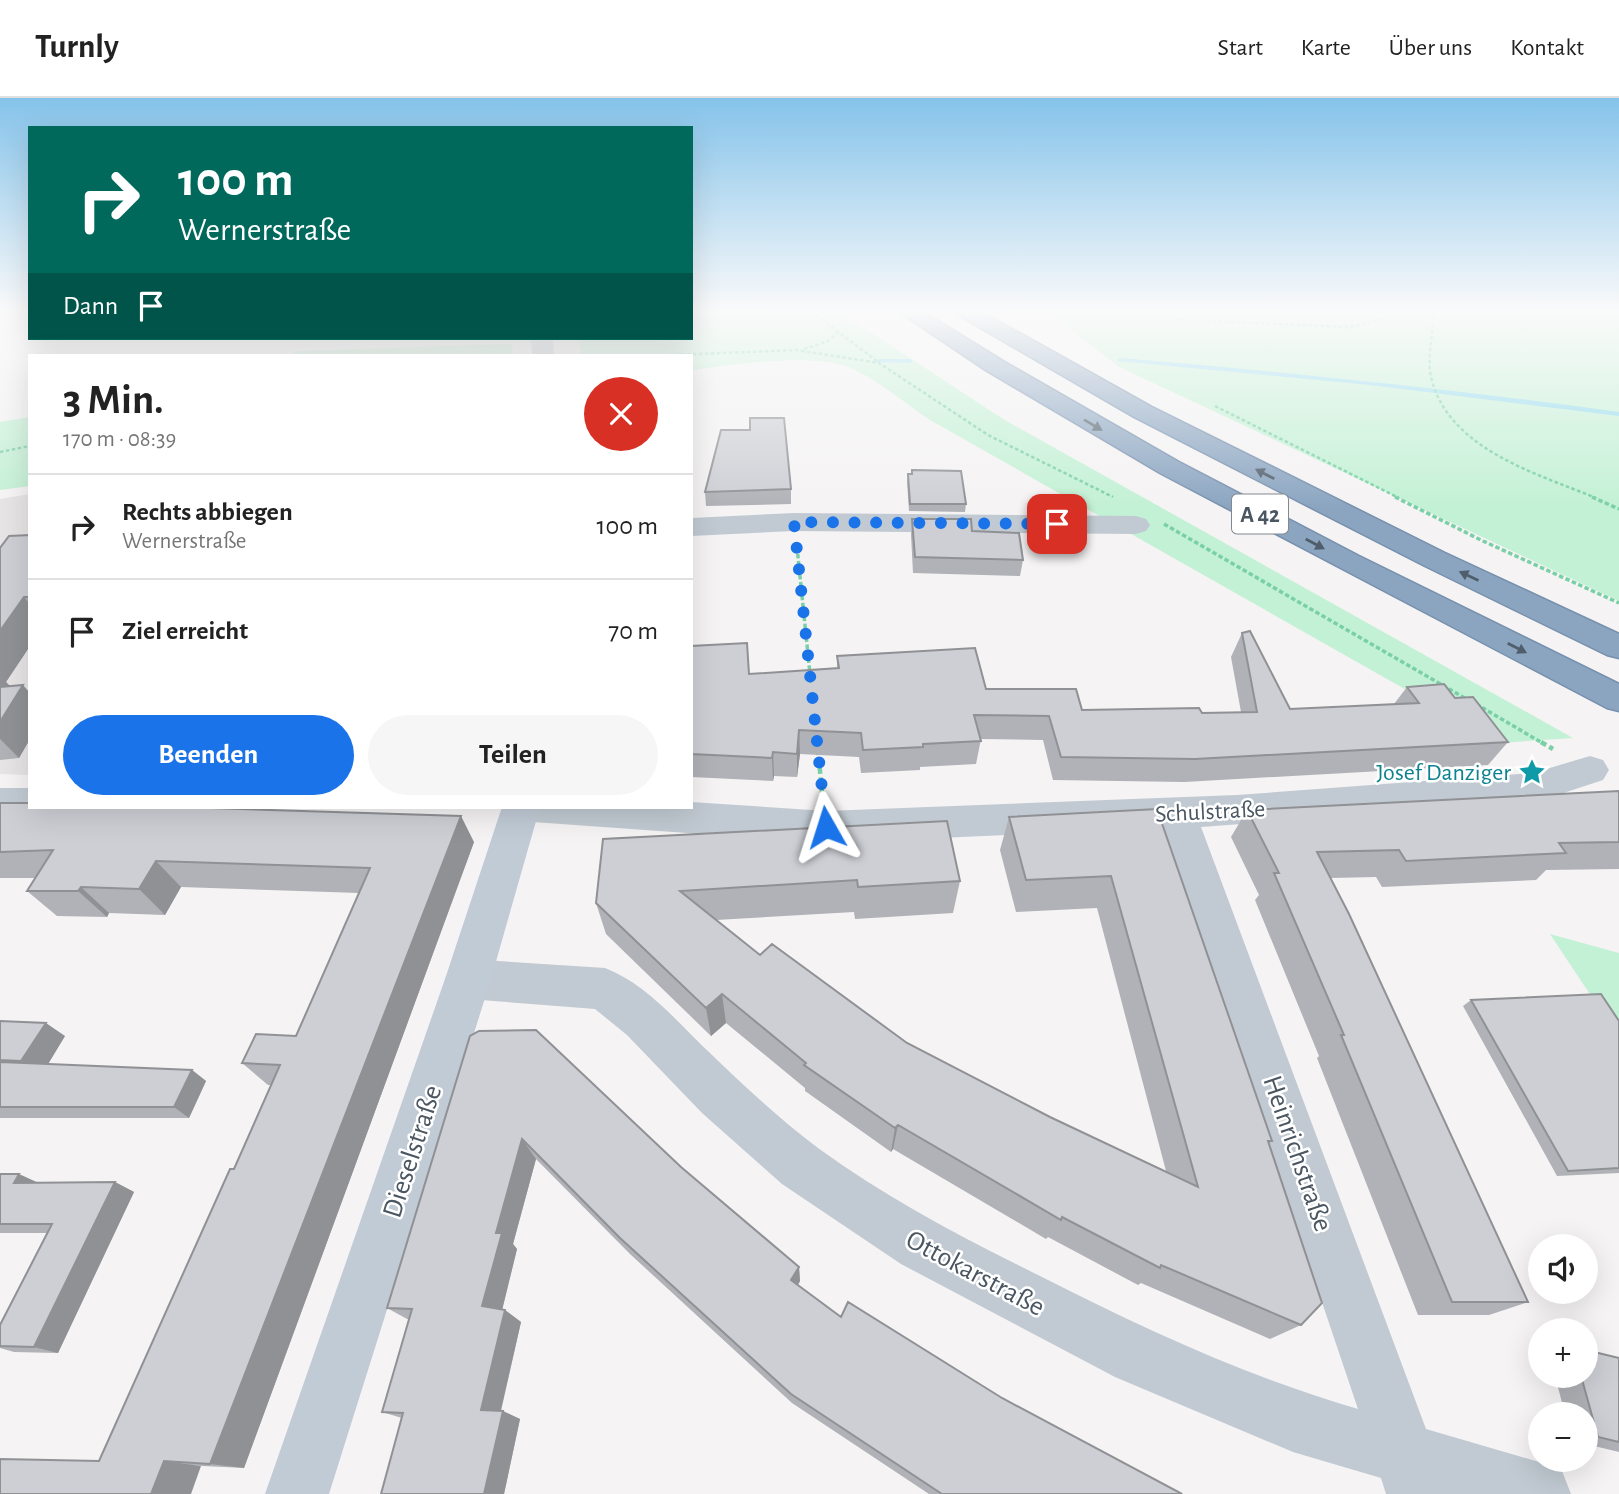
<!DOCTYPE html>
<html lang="de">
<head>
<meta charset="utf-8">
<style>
	:root { --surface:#fff; --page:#f6f6f6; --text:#222; --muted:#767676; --line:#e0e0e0; --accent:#1a73e8 }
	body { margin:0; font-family:"Alegreya Sans",sans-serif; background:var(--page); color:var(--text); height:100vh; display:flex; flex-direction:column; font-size:26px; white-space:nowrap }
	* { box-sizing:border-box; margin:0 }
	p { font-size:23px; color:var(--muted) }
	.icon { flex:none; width:38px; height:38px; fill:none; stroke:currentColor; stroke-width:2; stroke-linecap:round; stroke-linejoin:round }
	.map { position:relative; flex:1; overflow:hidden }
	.sheet { position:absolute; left:28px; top:256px; width:665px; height:455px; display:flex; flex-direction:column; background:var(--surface); border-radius:0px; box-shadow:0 7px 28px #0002 }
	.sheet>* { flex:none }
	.hud { position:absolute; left:28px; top:28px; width:665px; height:214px; border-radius:0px; box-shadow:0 7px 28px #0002; background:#00695c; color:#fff; overflow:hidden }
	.controls { position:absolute; left:1528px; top:1136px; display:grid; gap:14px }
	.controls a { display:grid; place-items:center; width:70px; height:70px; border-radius:50%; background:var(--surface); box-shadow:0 7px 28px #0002; font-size:35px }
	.pin { position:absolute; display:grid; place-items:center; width:60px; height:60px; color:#fff; margin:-30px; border-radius:14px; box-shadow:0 4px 10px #0006 }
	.me { position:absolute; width:77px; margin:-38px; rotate:354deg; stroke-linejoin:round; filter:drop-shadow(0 0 5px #0008) }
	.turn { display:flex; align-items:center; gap:24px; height:147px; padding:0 35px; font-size:32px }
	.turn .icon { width:91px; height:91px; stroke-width:2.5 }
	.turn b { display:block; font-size:49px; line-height:60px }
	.then { display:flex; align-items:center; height:66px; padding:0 35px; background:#0003; gap:14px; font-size:26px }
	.round { display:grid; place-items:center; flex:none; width:74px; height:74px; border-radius:37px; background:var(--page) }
	.head { display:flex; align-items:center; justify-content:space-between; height:119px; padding:0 35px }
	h1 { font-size:42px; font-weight:700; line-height:52px }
	.primary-button { display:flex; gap:14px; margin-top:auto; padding:14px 35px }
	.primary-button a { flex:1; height:80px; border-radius:42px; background:var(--accent); color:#fff; font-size:28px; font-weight:700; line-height:80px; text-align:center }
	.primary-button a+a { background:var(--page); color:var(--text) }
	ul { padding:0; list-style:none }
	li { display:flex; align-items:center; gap:21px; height:105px; padding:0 35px; border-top:2px solid var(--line) }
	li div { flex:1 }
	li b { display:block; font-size:26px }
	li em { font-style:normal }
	header { display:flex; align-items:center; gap:42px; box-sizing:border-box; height:98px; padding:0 35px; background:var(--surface); border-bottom:2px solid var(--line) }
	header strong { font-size:33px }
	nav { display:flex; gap:38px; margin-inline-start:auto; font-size:24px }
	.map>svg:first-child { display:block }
	.education { fill:#e6e4e5 }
	.green { fill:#c3f1d5 }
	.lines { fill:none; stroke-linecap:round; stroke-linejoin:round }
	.stream { fill:#90daee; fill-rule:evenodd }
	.highway-casing { stroke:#7690ad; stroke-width:3 }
	.path-far2 { stroke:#7ad0a6; stroke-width:2.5; stroke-dasharray:3.5 2.5; stroke-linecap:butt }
	.path-far1 { stroke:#7ad0a6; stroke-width:3.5; stroke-dasharray:4.5 2.5; stroke-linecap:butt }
	.path { stroke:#7ad0a6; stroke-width:4.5; stroke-dasharray:6 3.5; stroke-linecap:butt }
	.street { fill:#c1cad2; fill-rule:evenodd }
	.secondary { fill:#c1cbd6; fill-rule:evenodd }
	.highway { fill:#8ba5c1; fill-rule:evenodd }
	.wall { fill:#b0b2b7 }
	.shaded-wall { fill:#909195 }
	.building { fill:#cdcfd5; stroke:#909195; stroke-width:2 }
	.oneway { fill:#505e6b }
	.route { stroke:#1a73e8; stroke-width:12; stroke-dasharray:0 21.6 }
	.labels { text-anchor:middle; stroke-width:5; stroke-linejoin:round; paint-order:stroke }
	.shield { fill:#fff; stroke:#808990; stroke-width:2 }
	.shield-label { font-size:23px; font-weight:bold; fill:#4a5661 }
	.culture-label { font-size:24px; fill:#0d838f; stroke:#fff; text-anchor:end }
	.street-label { font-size:24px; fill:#4a5661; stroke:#fff }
	.near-street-label { font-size:28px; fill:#4a5661; stroke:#fff }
</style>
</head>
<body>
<header>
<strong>Turnly</strong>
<nav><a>Start</a><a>Karte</a><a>Über uns</a><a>Kontakt</a></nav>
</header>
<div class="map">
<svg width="1619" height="1396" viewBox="0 0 1619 1396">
	<rect width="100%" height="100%" fill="#f5f3f3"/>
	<!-- education -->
	<path class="education" d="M 30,396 L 30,677 L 0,676 L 0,401 Z"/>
	<!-- green -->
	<path class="green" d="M 691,214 L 840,214 L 1003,321 L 1573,640 L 1500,645 L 930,322 C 905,305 880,284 853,271 C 820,254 728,266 691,273 L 691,257 L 581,257 L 579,240 L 691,240 Z
		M 1042,214 L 1619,214 L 1619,503 L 1119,269 L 1058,222 Z
		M 512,246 L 513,257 L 292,257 L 296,253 Z
		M 30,319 L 30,388 L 0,392 L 0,324 Z
		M 1550,836 L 1619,855 L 1619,940 Z"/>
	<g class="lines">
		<!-- stream -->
		<path class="stream" d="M 1120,260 C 1287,274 1453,291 1619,314 L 1619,318 L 1370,287 L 1118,263 L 1117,262 Z
			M 879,261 L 910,261 L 913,263 L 910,265 L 877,264 L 877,262 Z"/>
		<defs>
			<path id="highway" d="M 899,214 L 924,214 L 1003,263 L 1179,364 L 1359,458 L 1619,586 L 1619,613 L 1607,610 L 1160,375 L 987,273 Z
				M 957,214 L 982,214 L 1152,309 L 1445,455 L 1619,536 L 1619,560 L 1607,557 L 1423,467 L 1134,319 L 960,218 Z"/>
		</defs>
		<!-- highway casing -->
		<use href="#highway" class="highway-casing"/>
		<!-- path-far2 -->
		<path class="path-far2" d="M 812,214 L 878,264
			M 1160,214 L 1182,222 L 1350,229 L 1411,214
			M 1434,214 C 1433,236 1426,262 1432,283 C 1451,352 1538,376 1596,400
			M 804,251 L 828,243 L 840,233
			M 675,257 L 796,252 L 879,265 L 988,337 L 1113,399
			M 1215,308 L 1399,400
			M 0,354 L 30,348"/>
		<!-- path-far1 -->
		<path class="path-far1" d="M 1395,399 L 1483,443 L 1619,505
			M 1592,399 L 1619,411
			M 1164,426 L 1468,602
			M 797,449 L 810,576
			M 1476,606 L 1544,646"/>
		<!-- path -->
		<path class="path" d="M 1541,644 L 1553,651
			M 818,651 L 822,695"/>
		<!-- street -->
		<path class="street" d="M 794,415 L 1136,418 L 1146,421 L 1150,427 L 1146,433 L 1136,436 L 794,433 L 691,438 L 691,420 Z
			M 1590,658 L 1603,662 L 1609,672 L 1603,682 L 1533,705 L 1201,729 L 1426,1331 L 1539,1364 L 1562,1373 L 1571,1396 L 1386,1396 L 1381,1380 L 1293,1354 L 1115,1279 L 901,1166 L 782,1086 L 702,1015 L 627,937 L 595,911 L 468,901 L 452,895 L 445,881 L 452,867 L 468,861 L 605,870 C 647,886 679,926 711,956 C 745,989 781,1022 818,1050 C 888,1101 965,1141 1042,1179 C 1145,1231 1247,1279 1358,1311 L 1162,730 L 826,745 L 533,724 L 519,720 L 514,709 L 691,709 L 691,704 L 826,713 L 1237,697 L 1533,675 Z
			M 0,690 L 30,690 L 30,709 L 47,709 L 44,716 L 30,720 L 0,720 Z"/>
		<!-- secondary -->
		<path class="secondary" d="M 531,240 L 553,240 L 554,257 L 532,257 Z
			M 502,709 L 540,709 L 491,881 L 329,1396 L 265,1396 L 445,881 Z"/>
		<!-- highway -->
		<use href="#highway" class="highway"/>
	</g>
	<!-- wall -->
	<path class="wall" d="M 912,372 L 966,406 L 965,414 L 909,413 L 907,384 L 908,376 L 911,376 Z
		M 791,391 L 791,406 L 706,408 L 705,394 Z
		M 912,421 L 972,433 L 1023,462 L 1020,478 L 913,475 L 911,437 Z
		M 30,437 L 30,548 L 6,584 L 10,588 L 30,595 L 30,641 L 19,660 L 0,662 L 0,450 Z
		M 1242,535 L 1290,611 L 1394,606 L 1407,589 L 1455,600 L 1508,644 L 1488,667 L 1184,684 L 1053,682 L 1043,642 L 981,641 L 976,666 L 920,669 L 920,672 L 861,675 L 859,659 L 800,656 L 797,679 L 774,678 L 773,683 L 691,679 L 691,548 L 750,576 L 837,571 L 837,558 L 1082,612 L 1202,615 L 1241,614 L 1231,559 Z
		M 1619,693 L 1619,771 L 1546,772 L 1536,782 L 1382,789 L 1376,779 L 1331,780 L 1528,1204 L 1489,1217 L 1418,1217 L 1317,960 L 1319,958 L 1255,802 L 1259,797 L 1231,739 L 1247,712 Z
		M 0,705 L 474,744 L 244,1370 L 99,1363 L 272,987 L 268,987 L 242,965 L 296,938 L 359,795 L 181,789 L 165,817 L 109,815 L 107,819 L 57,818 L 27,793 L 35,780 L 0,780 Z
		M 1157,711 L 1272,1043 L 1269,1046 L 1301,1227 L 1270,1241 L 1141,1185 L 1138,1187 L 1048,1139 L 1046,1141 L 893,1051 L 891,1054 L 805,993 L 805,990 L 726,925 L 711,938 L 606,836 L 596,805 L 603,741 L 960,783 L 953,815 L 855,821 L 854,814 L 716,822 L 760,857 L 907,945 L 1050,1019 L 1166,1073 L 1097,810 L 1016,814 L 1000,752 L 1009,719 Z
		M 1471,902 L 1619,923 L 1619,1075 L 1557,1078 L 1463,908 Z
		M 0,923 L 65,938 L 48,966 L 192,972 L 206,983 L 189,1020 L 0,1020 Z
		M 470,938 L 681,1069 L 799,1169 L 800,1183 L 798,1187 L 841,1219 L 1002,1300 L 1182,1396 L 929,1396 L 792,1305 L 630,1156 L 536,1061 L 513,1146 L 517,1151 L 502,1211 L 505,1212 L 521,1224 L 501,1313 L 520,1321 L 504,1396 L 381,1396 L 402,1320 L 382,1314 L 409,1222 L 387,1210 Z
		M 0,1076 L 38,1085 L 115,1084 L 134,1094 L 58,1255 L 14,1254 L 0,1250 L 0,1227 L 47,1135 L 0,1135 Z
		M 1619,1260 L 1619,1354 L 1586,1346 L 1586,1316 L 1565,1316 L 1555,1278 L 1586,1278 Z"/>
	<!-- shaded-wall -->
	<path class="shaded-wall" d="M 691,441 L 693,475 L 691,459 Z
		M 24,499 L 30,506 L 30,548 L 6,584 L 12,590 L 0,613 L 0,533 Z
		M 23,587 L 30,595 L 30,641 L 19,660 L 0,641 L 0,624 Z
		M 799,632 L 800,656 L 797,679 L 797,656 Z
		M 773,654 L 774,678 L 773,683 L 772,660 Z
		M 461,718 L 474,744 L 244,1370 L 210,1366 Z
		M 156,763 L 181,789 L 165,817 L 139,791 Z
		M 81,789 L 109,815 L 107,819 L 78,793 Z
		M 722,896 L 726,925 L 711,938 L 706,910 Z
		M 46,925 L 65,938 L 42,976 L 21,963 Z
		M 192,972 L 206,983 L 189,1020 L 174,1009 Z
		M 898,1027 L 893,1051 L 891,1054 L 895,1030 Z
		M 522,1041 L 536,1061 L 513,1146 L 517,1151 L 500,1221 L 482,1208 L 496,1135 Z
		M 19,1076 L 41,1086 L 14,1085 Z
		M 115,1084 L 134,1094 L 58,1255 L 34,1249 Z
		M 799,1169 L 800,1183 L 792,1196 L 791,1182 Z
		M 505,1212 L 521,1224 L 499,1320 L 481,1312 Z
		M 503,1313 L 520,1321 L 504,1396 L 484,1396 Z
		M 164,1363 L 201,1368 L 191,1396 L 151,1396 Z"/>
	<!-- building -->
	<path class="building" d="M 750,320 L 784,320 L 791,391 L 705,394 L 721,332 L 750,332 Z
		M 912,372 L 961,373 L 966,406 L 910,406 L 908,376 L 912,376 Z
		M 912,421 L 971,421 L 972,433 L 1019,435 L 1023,462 L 915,459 Z
		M 30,437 L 30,499 L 24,499 L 0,533 L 0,450 L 9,438 Z
		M 1250,533 L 1290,611 L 1419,605 L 1407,589 L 1444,586 L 1455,600 L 1473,599 L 1508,644 L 1195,661 L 1061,659 L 1049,618 L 974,617 L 981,643 L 923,646 L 923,649 L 863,652 L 861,635 L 799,632 L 797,656 L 773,654 L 772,660 L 691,656 L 691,548 L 747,545 L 749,576 L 839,570 L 837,558 L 975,550 L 986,591 L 1076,591 L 1082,612 L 1199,610 L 1202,615 L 1257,614 L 1242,535 Z
		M 23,587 L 0,624 L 0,589 Z
		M 1619,693 L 1619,744 L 1559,745 L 1566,755 L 1406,763 L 1399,752 L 1317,754 L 1349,816 L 1528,1204 L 1452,1204 L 1341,937 L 1344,937 L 1274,775 L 1279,775 L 1247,712 Z
		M 0,705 L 30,705 L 30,709 L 179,709 L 461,718 L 210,1366 L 164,1363 L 151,1396 L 0,1396 L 0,1361 L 99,1363 L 230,1071 L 234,1071 L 280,967 L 242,965 L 256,936 L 296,938 L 370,770 L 156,763 L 139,791 L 81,789 L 78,793 L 27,793 L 53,752 L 0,754 Z
		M 1157,711 L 1272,1043 L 1268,1043 L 1322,1205 L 1301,1227 L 1161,1167 L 1160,1170 L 1062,1119 L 1061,1122 L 898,1027 L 895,1030 L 804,967 L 806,965 L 722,896 L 706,910 L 596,805 L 603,741 L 947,723 L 960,783 L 858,789 L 857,782 L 680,793 L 760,857 L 772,846 L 907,945 L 1050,1019 L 1198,1089 L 1111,778 L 1026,782 L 1009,719 Z
		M 1601,896 L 1619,923 L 1619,1070 L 1568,1073 L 1471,902 Z
		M 0,923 L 46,925 L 21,963 L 0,962 Z
		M 536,932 L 681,1069 L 799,1169 L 791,1182 L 841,1219 L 848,1204 L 1002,1300 L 1182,1396 L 942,1396 L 791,1296 L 620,1140 L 522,1041 L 496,1135 L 502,1135 L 482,1208 L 505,1212 L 481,1312 L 503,1313 L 484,1396 L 381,1396 L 403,1315 L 382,1314 L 412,1211 L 387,1210 L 470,938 L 479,933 Z
		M 0,964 L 192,972 L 174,1009 L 0,1009 Z
		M 0,1076 L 19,1076 L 14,1085 L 115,1084 L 34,1249 L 0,1248 L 0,1227 L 52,1126 L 0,1126 Z
		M 1586,1252 L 1619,1260 L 1619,1344 L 1598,1339 L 1581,1278 L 1586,1278 Z"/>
	<!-- one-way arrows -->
	<defs><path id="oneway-solid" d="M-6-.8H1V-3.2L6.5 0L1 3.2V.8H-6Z" transform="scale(1.75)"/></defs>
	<g class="oneway">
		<use href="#oneway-solid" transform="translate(1093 327) rotate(31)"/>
		<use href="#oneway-solid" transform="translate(1265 376) rotate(-153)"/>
		<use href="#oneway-solid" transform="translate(1315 446) rotate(28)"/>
		<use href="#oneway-solid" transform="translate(1469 478) rotate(-155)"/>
		<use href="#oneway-solid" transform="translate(1517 550) rotate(27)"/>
	</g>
	<!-- sky -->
	<linearGradient id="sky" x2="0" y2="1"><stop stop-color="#85c3ea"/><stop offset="0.52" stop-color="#fafafa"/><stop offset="1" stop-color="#fafafa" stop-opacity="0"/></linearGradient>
	<rect width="1619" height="409" fill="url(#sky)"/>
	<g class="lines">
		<!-- route -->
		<path class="route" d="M 826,729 L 794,424 L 1057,426"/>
	</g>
	<!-- icons -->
	<defs>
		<symbol id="sight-bare" viewBox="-9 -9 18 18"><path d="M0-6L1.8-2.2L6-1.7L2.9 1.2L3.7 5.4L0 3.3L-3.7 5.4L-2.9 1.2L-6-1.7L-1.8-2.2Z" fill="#0f9aa8" stroke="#fff" stroke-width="2.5" paint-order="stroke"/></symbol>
	</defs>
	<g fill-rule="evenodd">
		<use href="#sight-bare" x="1513" y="655" width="38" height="38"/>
	</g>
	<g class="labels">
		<!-- shield labels -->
		<rect class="shield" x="1232" y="396.5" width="56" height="39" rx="5"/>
		<g class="shield-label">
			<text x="1260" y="424">A 42</text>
		</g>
		<!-- culture labels -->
		<g class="culture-label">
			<text x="1511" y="682">Josef Danziger</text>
		</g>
		<!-- street labels -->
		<g class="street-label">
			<text transform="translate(1210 713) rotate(-3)" y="8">Schulstraße</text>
		</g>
		<!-- near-street labels -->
		<g class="near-street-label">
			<text transform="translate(411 1053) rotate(-72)" y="10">Dieselstraße</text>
			<text transform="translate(1299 1055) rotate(71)" y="10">Heinrichstraße</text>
			<text transform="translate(976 1174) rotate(28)" y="10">Ottokarstraße</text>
		</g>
	</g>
</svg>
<div class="controls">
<a><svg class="icon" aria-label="sound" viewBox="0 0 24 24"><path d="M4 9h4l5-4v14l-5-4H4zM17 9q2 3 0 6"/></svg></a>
<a>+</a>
<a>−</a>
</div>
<div class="pin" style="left:1057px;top:426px;background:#d93025"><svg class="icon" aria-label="arrive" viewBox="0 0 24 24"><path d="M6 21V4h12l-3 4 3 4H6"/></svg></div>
<svg class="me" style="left:826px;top:729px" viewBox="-20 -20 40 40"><path d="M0-17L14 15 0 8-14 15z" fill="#1a73e8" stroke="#fff" stroke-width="4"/></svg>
<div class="hud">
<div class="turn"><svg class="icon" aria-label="right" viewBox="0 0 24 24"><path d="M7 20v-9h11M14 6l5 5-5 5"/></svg><div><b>100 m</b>Wernerstraße</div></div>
<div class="then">Dann<svg class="icon" aria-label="arrive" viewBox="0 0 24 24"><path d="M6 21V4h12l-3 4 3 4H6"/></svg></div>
</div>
<section class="sheet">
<div class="head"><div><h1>3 Min.</h1><p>170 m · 08:39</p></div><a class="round" style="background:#d93025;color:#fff"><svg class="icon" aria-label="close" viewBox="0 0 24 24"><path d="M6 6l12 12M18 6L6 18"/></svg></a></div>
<ul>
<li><svg class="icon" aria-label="right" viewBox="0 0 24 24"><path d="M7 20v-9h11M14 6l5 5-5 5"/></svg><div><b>Rechts abbiegen</b><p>Wernerstraße</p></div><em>100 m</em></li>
<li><svg class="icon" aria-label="arrive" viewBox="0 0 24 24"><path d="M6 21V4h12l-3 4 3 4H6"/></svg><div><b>Ziel erreicht</b></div><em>70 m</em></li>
</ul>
<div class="primary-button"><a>Beenden</a><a>Teilen</a></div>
</section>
</div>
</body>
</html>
